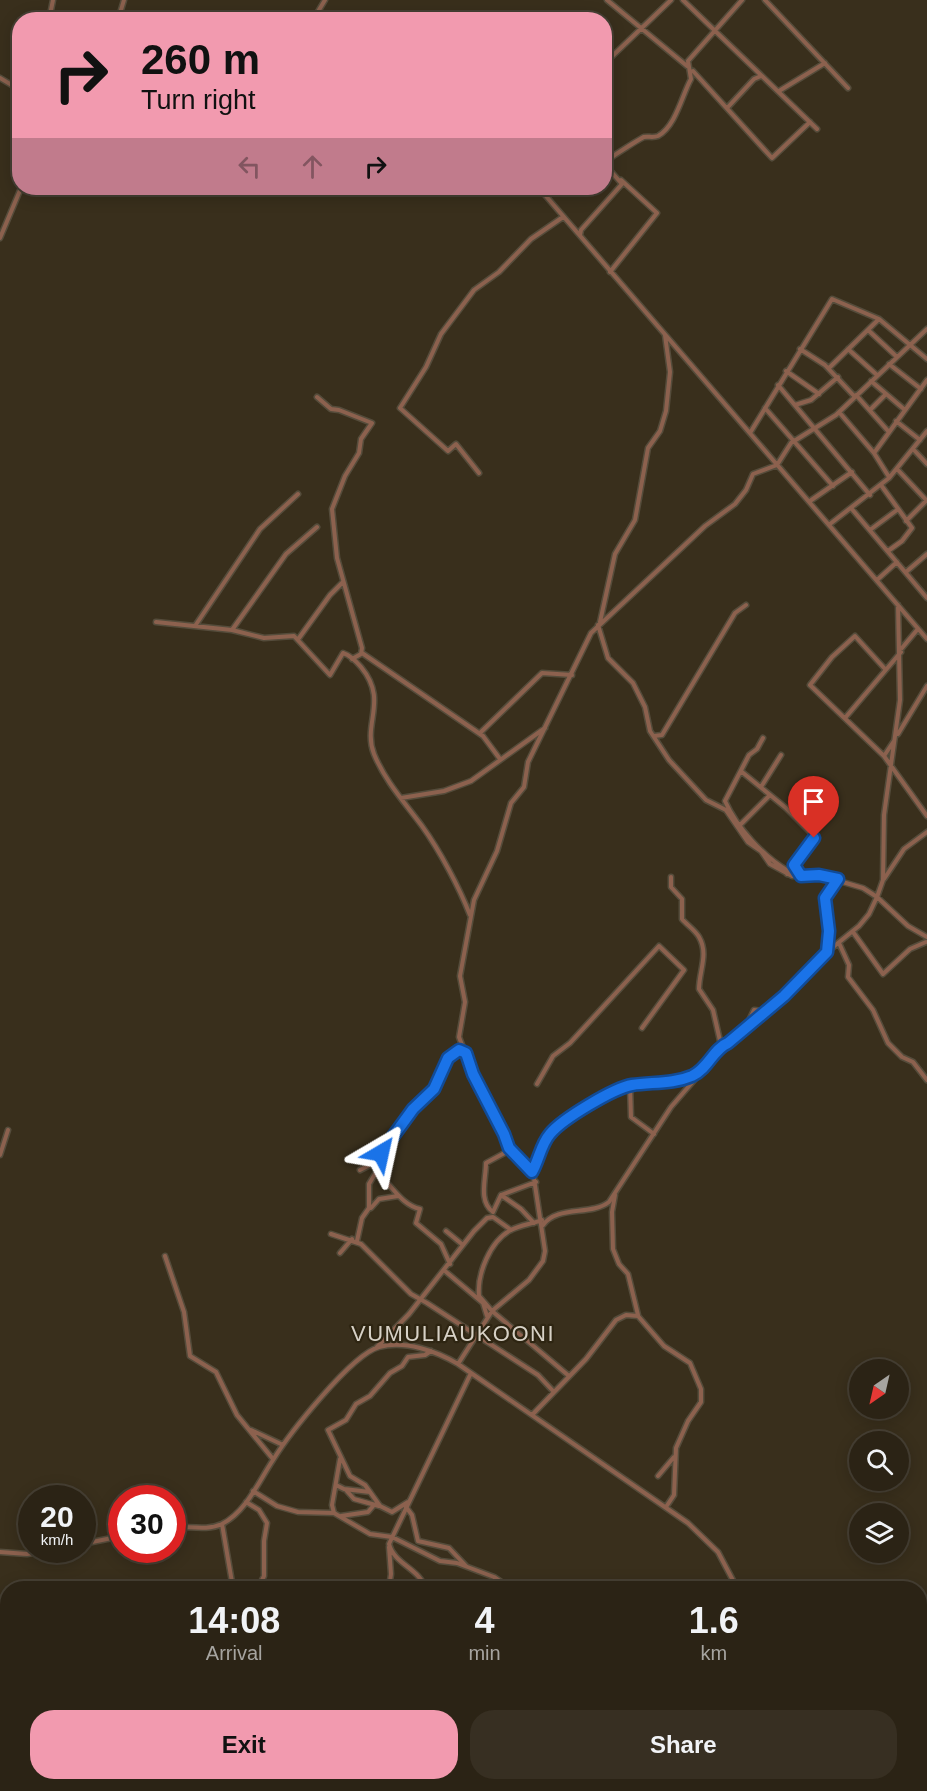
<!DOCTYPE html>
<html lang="en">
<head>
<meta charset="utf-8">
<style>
	:root { --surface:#2b2315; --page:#372f22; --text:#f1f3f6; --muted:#a6a4a0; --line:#474034; --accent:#f29aaf }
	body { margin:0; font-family:Helvetica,sans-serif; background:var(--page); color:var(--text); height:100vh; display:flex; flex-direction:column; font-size:22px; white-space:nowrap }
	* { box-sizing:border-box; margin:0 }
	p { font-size:20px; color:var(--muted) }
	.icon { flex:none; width:33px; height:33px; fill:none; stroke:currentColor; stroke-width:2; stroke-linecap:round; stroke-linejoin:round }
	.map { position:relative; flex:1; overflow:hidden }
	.drawer { position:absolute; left:0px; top:1581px; width:927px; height:210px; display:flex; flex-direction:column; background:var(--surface); border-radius:24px 24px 0 0; box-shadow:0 3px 15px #0003,0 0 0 2px var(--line) }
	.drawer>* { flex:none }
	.banner { position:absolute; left:12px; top:12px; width:600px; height:183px; border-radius:24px; box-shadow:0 3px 15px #0003,0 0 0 2px var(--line); background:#f29aaf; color:#111; overflow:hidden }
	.needle { width:39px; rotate:214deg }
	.fabs { position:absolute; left:849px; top:1359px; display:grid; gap:12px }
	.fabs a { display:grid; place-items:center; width:60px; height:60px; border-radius:50%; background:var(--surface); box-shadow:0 3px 15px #0003,0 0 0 2px var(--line); font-size:30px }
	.speed { position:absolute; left:18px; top:1485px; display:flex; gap:12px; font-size:30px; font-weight:700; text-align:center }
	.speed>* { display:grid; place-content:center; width:78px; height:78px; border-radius:50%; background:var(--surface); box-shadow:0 3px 15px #0003,0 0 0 2px var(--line); line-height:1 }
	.speed small { font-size:15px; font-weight:400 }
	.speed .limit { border:9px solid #d22; background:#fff; color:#111 }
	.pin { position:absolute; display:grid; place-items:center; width:51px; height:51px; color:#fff; margin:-62px -26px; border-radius:50% 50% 50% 0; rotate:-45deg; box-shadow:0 0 6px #0007 }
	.pin .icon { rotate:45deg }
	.me { position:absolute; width:66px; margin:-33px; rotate:36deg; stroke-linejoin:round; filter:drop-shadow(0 0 4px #0008) }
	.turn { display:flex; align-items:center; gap:21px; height:126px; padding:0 30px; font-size:27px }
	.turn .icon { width:78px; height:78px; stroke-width:2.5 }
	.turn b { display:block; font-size:42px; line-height:51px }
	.lanes { display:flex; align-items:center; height:57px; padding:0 30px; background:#0003; justify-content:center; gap:30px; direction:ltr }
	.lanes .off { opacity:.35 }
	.eta { display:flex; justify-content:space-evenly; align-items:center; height:102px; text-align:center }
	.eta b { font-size:36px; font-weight:700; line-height:42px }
	.button { display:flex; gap:12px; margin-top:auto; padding:12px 30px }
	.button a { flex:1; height:69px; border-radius:24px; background:var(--accent); color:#111; font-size:24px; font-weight:700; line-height:69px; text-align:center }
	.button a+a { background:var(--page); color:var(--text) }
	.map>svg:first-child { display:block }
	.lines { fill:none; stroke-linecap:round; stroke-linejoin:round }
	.minor-casing { stroke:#554c3b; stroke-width:7 }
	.minor { stroke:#8c614e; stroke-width:4 }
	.route-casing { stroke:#114b97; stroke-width:15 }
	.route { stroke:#1a73e8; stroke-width:10 }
	.labels { text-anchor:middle; stroke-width:4.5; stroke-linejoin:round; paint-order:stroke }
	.quarter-label { font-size:22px; letter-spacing:1.5px; fill:#d7d1c6; stroke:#2e2512 }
</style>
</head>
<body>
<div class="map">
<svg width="927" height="1791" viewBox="0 0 927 1791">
	<rect width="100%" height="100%" fill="#392f1c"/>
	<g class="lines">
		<defs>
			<path id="minor" d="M 607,0 L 687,66
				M 683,0 L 817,129
				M 765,0 L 848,88
				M 49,20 L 53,0
				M 118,20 L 124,0
				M 313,20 L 325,0
				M 604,64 L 671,0
				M 693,71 L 772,158 L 810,122
				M 0,78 L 20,90
				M 779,91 L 825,63
				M 728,107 L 754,79 L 761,76
				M 539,188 L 927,639
				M 580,235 L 581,230 L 622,184 L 608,168 L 608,160 C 611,157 641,138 644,137 C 648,136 653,138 658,136 C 676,126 682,95 691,79 L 688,61 L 742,0
				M 0,238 L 21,188
				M 610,272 L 657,213 L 621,180
				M 868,330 L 897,357
				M 800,349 L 825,365 L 855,397
				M 848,349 L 877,375
				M 889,364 L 921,389
				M 829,368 L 879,319
				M 786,371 L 819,394
				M 871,381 L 905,410
				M 778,385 L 870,495
				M 856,395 L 889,432
				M 317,397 L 331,409 L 339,410 L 372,423 L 361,439 L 359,453 L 345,476 L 332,509 L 337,558 L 362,648 L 361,654 L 352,659
				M 795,405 L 811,400 L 838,377
				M 765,408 L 833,486
				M 870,410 L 885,395
				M 839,412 L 874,453 L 889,477
				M 896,421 L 920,440
				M 750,433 L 832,299 L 879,319 L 927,359
				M 913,449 L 927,464
				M 874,453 L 927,380
				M 897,469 L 927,501
				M 479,473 L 456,444 L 448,451 L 400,408 L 426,367 L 441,334 L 474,290 L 499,272 L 531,239 L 563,217
				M 881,485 L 912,528 L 902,541 L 888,551
				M 810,501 L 852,472
				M 851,508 L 927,598
				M 906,521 L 926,501
				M 830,524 L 889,478 L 927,431
				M 870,530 L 897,510
				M 906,572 L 927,554
				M 877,580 L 897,562
				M 156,622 L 232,630 L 264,638 L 294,636 L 330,675 L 343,653 C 349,655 356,661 361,667 C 389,701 362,723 374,754 C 385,781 405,803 422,826 C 440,851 459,887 470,915
				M 600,622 L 615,554 L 635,520 L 648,448 L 660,431 L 666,411 L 670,372 L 665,335
				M 598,625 L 608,658 L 633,683 L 645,707 L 650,731 L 669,760 L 706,800 L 726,810 L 748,842 L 761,851 L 770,864 L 792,876 L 819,875 L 863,888 L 877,897 L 908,926 L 927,937
				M 195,626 L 260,529 L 298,494
				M 232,630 L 286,554 L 317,527
				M 299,638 L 330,595 L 343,582
				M 902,648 L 917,630
				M 362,653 L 483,736 L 500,759
				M 885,669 L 855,636 L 832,657 L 810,685 L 884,756 L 927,816
				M 845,718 L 901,652
				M 480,733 L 542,673 L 572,675
				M 898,734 L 927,686
				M 654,736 L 662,735 L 735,613 L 746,605
				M 763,738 L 757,749 L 749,755 L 725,801 C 737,828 763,856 788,871
				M 884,756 L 894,741
				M 742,772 L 786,808 L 814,836 L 787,874
				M 761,787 L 781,755
				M 401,798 L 444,791 L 471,781 L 545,728
				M 740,825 L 770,795
				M 671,877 L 671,887 L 682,899 L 682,919 C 687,925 695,930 699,937 C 709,954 699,971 699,989 L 713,1010 L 721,1045
				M 884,879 L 904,849 L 927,832
				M 853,932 L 883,974 L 910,949 L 926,942
				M 839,943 L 849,965 L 848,977 L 873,1010 L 888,1043 L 902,1057 L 913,1062 L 927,1080
				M 827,951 L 829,931 L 825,899 L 838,879
				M 746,1027 L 754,1010 L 765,1011
				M 537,1084 L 553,1056 L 570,1043 L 659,946 L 684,970 L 642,1028
				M 630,1085 L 631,1117 L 654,1134
				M 0,1155 L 8,1130
				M 360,1170 L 380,1160
				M 533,1171 L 549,1134 L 567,1117 L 623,1087 L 675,1081 L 702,1070
				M 375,1174 C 389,1178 398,1204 420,1209 L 416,1223 L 441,1244 L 450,1264
				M 501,1195 L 521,1209 L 534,1223
				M 615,1195 L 612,1212 L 613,1249 L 619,1264 L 628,1274 L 638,1315
				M 371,1208 L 379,1199 L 398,1196
				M 493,1212 C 478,1201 486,1179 486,1163 L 510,1150
				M 493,1212 L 501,1195 L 536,1182
				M 542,1220 C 532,1224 520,1225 511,1230 C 490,1241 477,1274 479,1296 L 492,1311 L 569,1376
				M 543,1225 C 557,1205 591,1216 609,1202 L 671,1107 L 714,1057 L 720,1046 L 728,1043 L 784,996 L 827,952 L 859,926 L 869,914 L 877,897 L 883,880 L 884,815 L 900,700 L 898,605
				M 446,1231 L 463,1245
				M 331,1234 L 361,1244 L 411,1294 L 427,1303 L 538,1375 L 554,1392
				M 357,1241 L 362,1218 L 369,1208 L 369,1184 L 378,1169 L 383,1148 L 413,1109 L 434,1089 L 448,1058 L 456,1051 L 464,1050
				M 340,1253 L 352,1239
				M 165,1256 L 184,1312 L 190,1356 L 216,1372 L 237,1415 L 273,1459
				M 445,1271 L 483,1303 L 487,1316
				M 377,1347 L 409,1314 L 474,1231 L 487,1218 L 493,1217 L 511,1230
				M 458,1364 L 492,1311 L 529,1280 L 543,1261 L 545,1251 L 533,1172 L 509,1148 L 504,1134 L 473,1074 L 459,1037 L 465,1002 L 460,976 L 474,900 L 497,851 L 511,803 L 524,787 L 528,762 L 591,633 L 705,526 L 735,504 L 746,490 L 753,474 L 777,465 L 791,443 L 836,415 L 927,329
				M 532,1415 L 586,1359 L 616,1320 L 626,1315 L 638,1316 L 664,1346 L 690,1363 L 701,1389 L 701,1402 L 688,1421 L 676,1448 L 674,1495 L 666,1507
				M 251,1430 L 283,1445
				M 658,1476 L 674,1457
				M 336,1485 L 344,1489 L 370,1492
				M 346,1490 L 354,1499 L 379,1506
				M 253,1491 L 277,1506 L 298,1512 L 334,1513 L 370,1534 L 392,1537 L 440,1561 L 457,1563 L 494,1577 L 510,1588
				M 246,1502 L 259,1510 L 267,1523 L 264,1541 L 264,1576 L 258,1588
				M 408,1502 L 392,1512 L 380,1506 L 365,1485 L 350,1476 L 328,1430 L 346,1420 L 356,1404 L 370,1396 L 390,1373 L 402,1366 L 408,1357 L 425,1355 L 431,1351
				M 406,1507 L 412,1515 L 418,1541 L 449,1548 L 466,1566
				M 334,1513 L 332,1505 L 340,1459
				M 341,1516 L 368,1512 L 374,1505
				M 222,1524 L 233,1588
				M 172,1527 C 189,1526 207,1531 222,1524 C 246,1512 259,1481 273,1460 C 289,1434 351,1355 379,1347 C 405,1340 436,1351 458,1364 L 688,1523 L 718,1552 L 737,1588
				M 82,1544 L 122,1536
				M 0,1552 L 27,1554 L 51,1550
				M 389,1588 L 391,1574 L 389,1547
				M 425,1588 C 420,1569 394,1564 389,1544 L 471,1373
				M 197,1784 L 200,1791
				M 861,1784 L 867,1791
				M 284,1791 C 297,1785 310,1791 322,1784
				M 608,1791 L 617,1784
				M 771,1791 L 776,1784"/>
		</defs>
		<!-- minor casing -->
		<use href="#minor" class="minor-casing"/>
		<!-- minor -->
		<use href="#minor" class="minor"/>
	</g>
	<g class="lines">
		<defs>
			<path id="route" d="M 381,1153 L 413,1109 L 434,1089 L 448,1058 L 459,1050 L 466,1053 L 473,1074 L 504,1134 L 509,1148 L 532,1172 C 539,1160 541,1144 550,1134 C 562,1119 614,1088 632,1085 C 652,1082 673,1084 692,1076 C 709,1068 713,1049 728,1043 L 784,996 L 827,952 L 829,931 L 825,898 L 838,879 L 819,875 L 801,876 L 794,865 L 814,838"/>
		</defs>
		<!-- route casing -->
		<use href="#route" class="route-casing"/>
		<!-- route -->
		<use href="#route" class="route"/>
	</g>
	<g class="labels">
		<!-- quarter labels -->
		<g class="quarter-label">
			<text x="453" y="1341">VUMULIAUKOONI</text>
		</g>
	</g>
</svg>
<div class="fabs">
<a><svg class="needle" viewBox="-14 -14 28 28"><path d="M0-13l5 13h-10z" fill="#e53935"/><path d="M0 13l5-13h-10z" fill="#a6a4a0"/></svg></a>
<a><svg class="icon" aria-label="search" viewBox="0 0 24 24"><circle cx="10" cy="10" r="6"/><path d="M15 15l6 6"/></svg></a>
<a><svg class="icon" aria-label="layers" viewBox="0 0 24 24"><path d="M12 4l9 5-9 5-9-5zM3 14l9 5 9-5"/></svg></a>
</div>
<div class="speed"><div>20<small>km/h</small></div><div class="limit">30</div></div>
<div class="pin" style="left:814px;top:838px;background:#d93025"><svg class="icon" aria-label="arrive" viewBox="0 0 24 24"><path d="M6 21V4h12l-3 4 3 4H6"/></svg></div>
<svg class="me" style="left:381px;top:1153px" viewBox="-20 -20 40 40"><path d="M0-17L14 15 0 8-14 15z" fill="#1a73e8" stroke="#fff" stroke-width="4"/></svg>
<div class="banner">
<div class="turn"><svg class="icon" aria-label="right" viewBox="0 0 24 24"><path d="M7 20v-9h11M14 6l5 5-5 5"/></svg><div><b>260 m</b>Turn right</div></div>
<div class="lanes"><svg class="icon off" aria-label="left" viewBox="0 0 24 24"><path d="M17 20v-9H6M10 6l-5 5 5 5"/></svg><svg class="icon off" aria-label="ahead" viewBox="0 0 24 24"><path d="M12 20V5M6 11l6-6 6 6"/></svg><svg class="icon" aria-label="right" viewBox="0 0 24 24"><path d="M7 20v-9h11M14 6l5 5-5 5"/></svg></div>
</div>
<section class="drawer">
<div class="eta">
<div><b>14:08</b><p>Arrival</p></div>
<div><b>4</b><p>min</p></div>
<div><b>1.6</b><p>km</p></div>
</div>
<div class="button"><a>Exit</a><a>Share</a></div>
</section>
</div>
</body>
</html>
